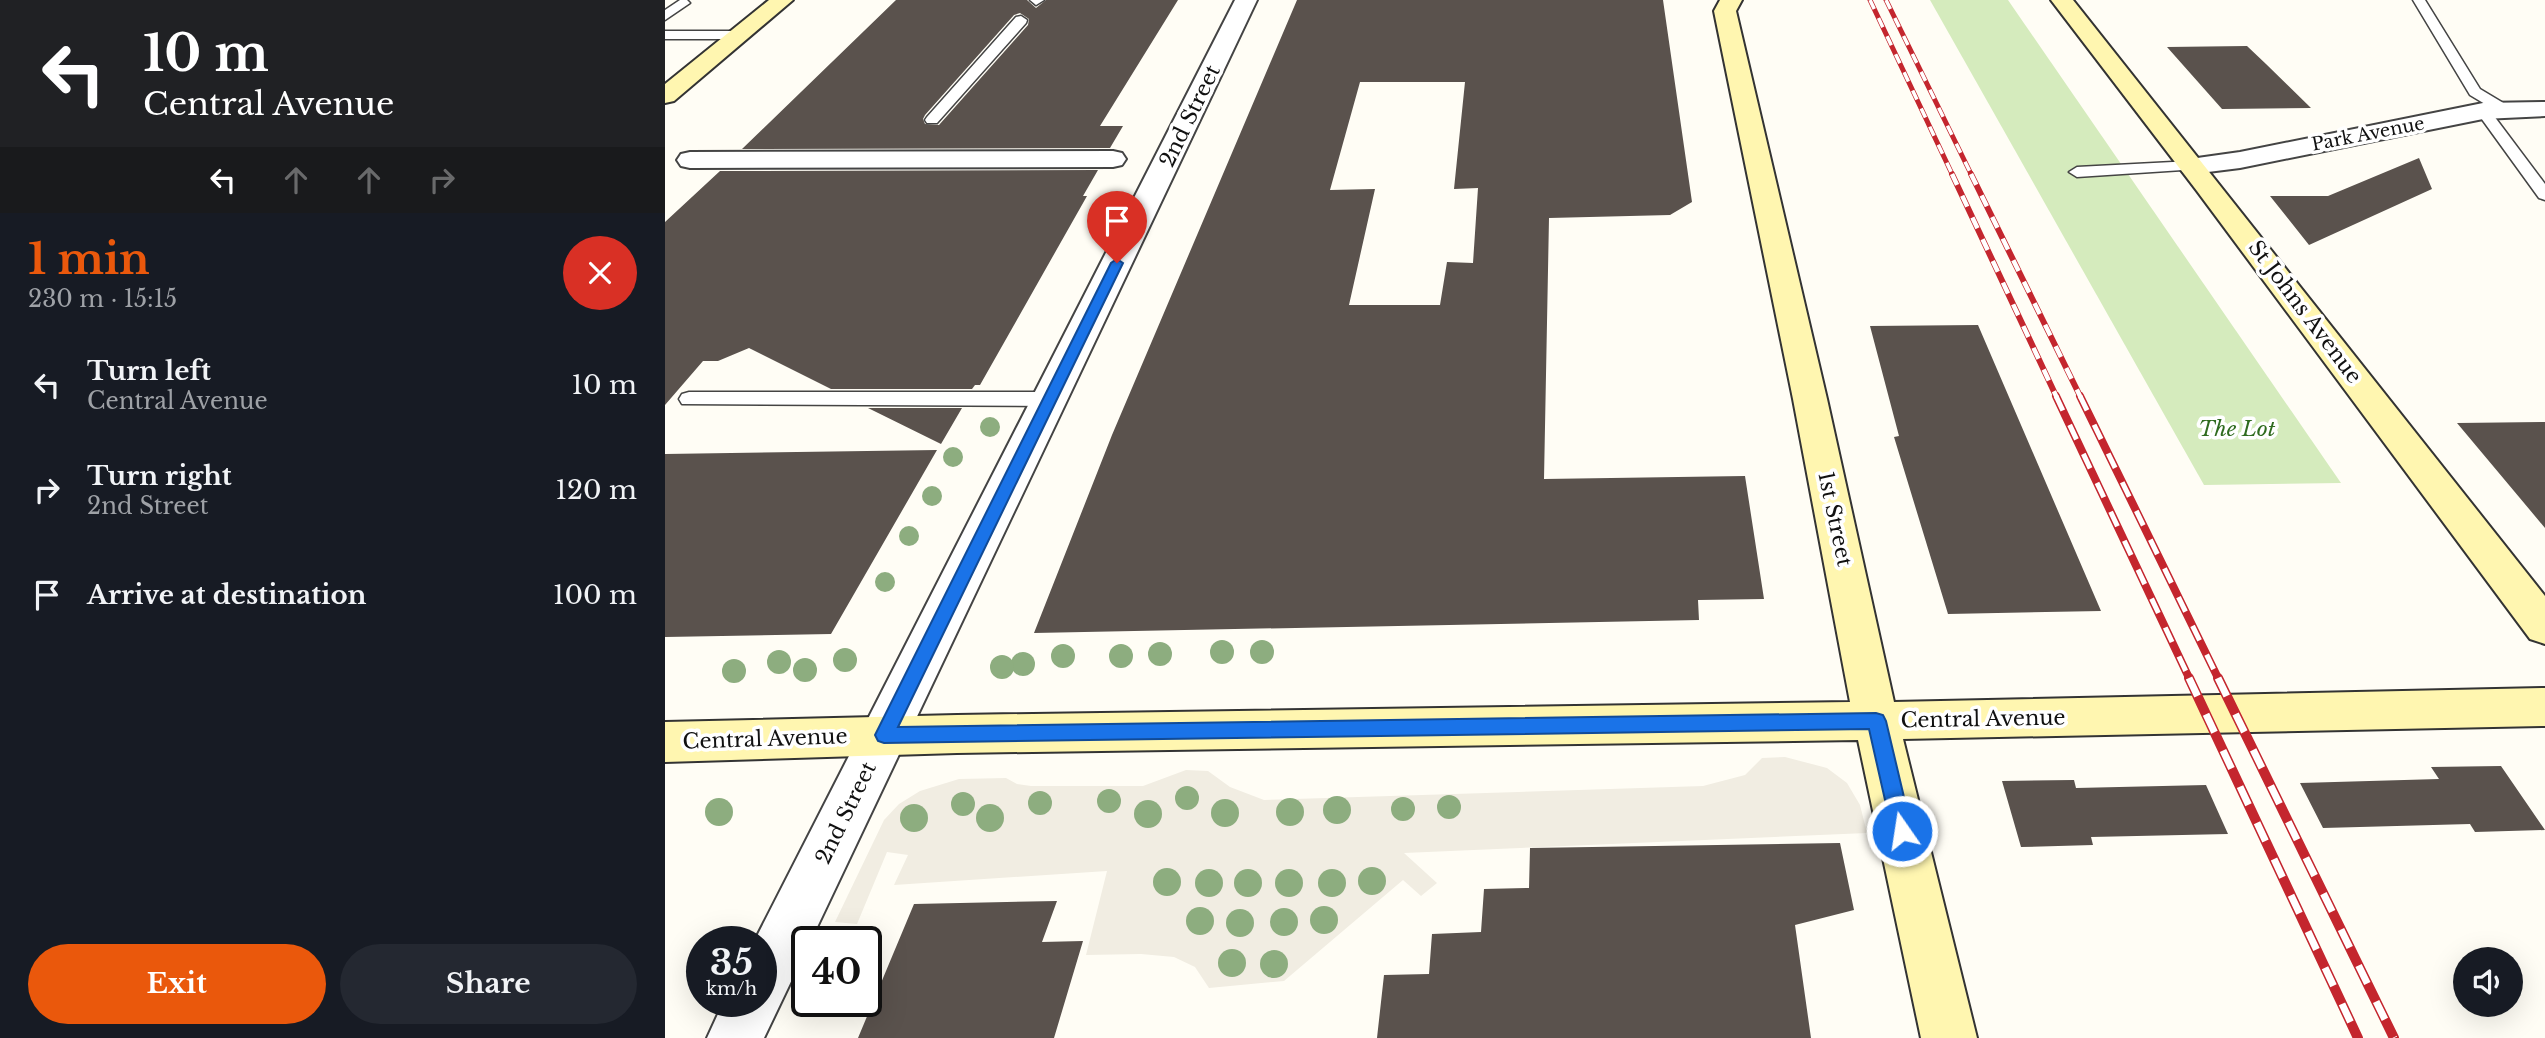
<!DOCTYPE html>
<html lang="en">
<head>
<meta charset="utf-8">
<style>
	:root { --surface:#171b24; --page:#242831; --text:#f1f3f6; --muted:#9ea1a6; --accent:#ea580c }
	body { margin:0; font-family:"Libre Baskerville",serif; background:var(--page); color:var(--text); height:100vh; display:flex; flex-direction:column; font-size:26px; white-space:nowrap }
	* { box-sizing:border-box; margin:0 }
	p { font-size:23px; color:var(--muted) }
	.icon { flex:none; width:38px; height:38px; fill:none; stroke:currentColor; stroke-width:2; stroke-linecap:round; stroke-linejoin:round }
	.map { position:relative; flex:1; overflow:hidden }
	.details { display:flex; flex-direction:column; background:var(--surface); width:665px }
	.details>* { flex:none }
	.banner { background:#202124; color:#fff; overflow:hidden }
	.buttons { position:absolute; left:1788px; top:947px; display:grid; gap:14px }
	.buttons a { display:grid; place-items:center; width:70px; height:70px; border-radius:50%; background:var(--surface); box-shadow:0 7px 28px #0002; font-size:35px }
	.speed { position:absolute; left:21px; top:926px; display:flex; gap:14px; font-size:35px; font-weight:700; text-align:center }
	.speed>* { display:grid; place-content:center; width:91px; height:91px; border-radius:50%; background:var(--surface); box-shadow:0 7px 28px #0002; line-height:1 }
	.speed small { font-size:18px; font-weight:400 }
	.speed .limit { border:4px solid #111; border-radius:10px; background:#fff; color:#111 }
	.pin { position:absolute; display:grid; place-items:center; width:60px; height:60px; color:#fff; margin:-72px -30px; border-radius:50% 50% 50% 0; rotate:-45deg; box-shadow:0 0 7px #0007 }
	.pin .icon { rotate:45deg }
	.me { position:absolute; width:77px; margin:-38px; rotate:347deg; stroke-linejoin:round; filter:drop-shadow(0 0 5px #0008) }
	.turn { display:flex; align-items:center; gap:24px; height:147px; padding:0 28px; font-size:32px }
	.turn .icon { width:91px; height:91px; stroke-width:2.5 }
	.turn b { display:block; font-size:49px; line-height:60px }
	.lanes { display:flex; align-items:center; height:66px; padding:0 28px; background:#0003; justify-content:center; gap:35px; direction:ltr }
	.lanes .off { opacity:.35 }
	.round { display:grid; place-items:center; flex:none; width:74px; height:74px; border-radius:37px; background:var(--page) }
	.headline { display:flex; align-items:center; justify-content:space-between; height:119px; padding:0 28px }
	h1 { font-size:42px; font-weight:800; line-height:52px; color:var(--accent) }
	.cta { display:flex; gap:14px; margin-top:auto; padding:14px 28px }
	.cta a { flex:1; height:80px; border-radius:42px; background:var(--accent); color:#fff; font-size:28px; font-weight:800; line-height:80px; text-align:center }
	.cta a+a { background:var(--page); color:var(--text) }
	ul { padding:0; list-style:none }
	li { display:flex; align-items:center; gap:21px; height:105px; padding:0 28px }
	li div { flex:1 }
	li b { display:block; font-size:26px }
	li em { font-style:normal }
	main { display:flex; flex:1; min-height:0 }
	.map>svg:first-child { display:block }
	.green { fill:#d5ebbd }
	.plaza { fill:#f1ede2 }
	.building { fill:#5a524d; fill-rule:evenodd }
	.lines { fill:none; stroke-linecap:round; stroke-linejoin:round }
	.lane-casing { stroke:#444; stroke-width:3 }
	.street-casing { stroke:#444; stroke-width:4 }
	.secondary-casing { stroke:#333; stroke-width:4 }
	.lane { fill:#fff; fill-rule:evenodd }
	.street { fill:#fff; fill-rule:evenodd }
	.secondary { fill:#fff6b0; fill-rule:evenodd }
	.rail-far3-casing { stroke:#c4262e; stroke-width:5 }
	.rail-far2-casing { stroke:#c4262e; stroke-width:6 }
	.rail-far1-casing { stroke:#c4262e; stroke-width:8 }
	.rail-casing { stroke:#c4262e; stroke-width:10 }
	.rail-far3 { stroke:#fff; stroke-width:3.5; stroke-dasharray:10; stroke-linecap:butt }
	.rail-far2 { stroke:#fff; stroke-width:4.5; stroke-dasharray:12; stroke-linecap:butt }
	.rail-far1 { stroke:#fff; stroke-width:5; stroke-dasharray:16; stroke-linecap:butt }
	.rail { stroke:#fff; stroke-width:7; stroke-dasharray:20; stroke-linecap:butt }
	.tree { fill:#8dad7f }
	.route { fill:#1a73e8; stroke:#114b97; stroke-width:2 }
	.labels { text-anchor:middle; stroke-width:7; stroke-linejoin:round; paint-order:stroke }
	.far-street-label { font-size:18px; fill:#111; stroke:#fff }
	.street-label { font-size:21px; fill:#111; stroke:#fff }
	.park-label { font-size:21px; font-style:italic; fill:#2f6b1f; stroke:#fff }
</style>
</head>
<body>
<main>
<section class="details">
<div class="banner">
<div class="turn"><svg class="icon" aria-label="left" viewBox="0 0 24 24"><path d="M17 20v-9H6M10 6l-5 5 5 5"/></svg><div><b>10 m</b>Central Avenue</div></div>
<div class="lanes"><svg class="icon" aria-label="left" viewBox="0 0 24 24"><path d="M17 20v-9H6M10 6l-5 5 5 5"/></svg><svg class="icon off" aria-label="ahead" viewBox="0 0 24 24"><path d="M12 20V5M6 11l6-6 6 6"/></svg><svg class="icon off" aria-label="ahead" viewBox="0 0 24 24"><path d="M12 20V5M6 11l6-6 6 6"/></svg><svg class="icon off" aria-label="right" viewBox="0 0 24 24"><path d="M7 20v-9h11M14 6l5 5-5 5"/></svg></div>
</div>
<div class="headline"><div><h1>1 min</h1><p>230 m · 15:15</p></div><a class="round" style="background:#d93025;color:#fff"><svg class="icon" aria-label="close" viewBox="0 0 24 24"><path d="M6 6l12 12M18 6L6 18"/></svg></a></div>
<ul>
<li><svg class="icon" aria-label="left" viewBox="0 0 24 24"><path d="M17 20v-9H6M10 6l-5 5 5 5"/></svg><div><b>Turn left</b><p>Central Avenue</p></div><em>10 m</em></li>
<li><svg class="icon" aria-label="right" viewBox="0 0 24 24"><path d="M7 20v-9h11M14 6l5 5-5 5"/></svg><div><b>Turn right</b><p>2nd Street</p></div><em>120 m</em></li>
<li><svg class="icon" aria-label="arrive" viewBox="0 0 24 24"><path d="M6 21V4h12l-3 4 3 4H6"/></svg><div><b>Arrive at destination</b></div><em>100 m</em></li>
</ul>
<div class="cta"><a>Exit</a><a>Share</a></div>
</section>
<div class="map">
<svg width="1880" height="1038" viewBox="0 0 1880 1038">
	<rect width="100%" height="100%" fill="#fffdf5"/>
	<!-- green -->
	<path class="green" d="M 1265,0 L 1343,0 L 1676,483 L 1539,485 Z"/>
	<!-- plaza -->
	<path class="plaza" d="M 1120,757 L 1162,768 L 1182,783 L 1195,805 L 1202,833 L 739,853 L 772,883 L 756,896 L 738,880 L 619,981 L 544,988 L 530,967 L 509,957 L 476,954 L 421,955 L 442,871 L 229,885 L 243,855 L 222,852 L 192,924 L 170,922 L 219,820 L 234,804 L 255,791 L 294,779 L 341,778 L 352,784 L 366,786 L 478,786 L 521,770 L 543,771 L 565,787 L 599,800 L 1038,786 L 1080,775 L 1097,758 Z"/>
	<!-- building -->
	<path class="building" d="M 231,0 L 362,0 L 371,8 L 381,0 L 513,0 L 435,126 L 458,126 L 445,148 L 77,149 ZM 355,13 L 364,19 L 363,25 L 274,125 L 260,124 L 258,119 L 260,115 L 349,15 Z
		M 632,0 L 998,0 L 1027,202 L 1005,215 L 884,218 L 879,479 L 1080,476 L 1099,599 L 1033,600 L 1034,620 L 369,633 L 447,435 ZM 695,82 L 800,82 L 789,189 L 813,188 L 808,263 L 782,262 L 775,305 L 684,305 L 710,189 L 665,190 Z
		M 1582,46 L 1601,64 L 1646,108 L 1557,109 L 1502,47 Z
		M 1754,158 L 1767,189 L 1644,245 L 1605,196 L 1663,196 Z
		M 433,170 L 418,196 L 422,196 L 315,385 L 310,385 L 307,389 L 166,389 L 84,348 L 53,361 L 38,361 L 0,405 L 0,222 L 55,171 Z
		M 1313,325 L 1436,611 L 1283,614 L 1229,437 L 1234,436 L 1205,326 Z
		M 203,408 L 297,408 L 276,444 Z
		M 1880,422 L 1880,528 L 1792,423 Z
		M 272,450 L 166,634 L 0,637 L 0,454 Z
		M 1836,766 L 1880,830 L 1810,832 L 1805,824 L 1658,828 L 1635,783 L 1774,779 L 1766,767 Z
		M 1409,780 L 1411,788 L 1541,785 L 1563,834 L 1426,837 L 1428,845 L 1356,847 L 1337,781 Z
		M 1175,843 L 1189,910 L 1130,925 L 1146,1038 L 712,1038 L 719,975 L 764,974 L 767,934 L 816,932 L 819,889 L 864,888 L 865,848 Z
		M 392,901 L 377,942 L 418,941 L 389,1038 L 193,1038 L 249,904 Z"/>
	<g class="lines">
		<defs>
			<path id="lane" d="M 15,0 L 22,0 L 25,3 L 0,20 L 0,10 Z
				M 365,0 L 379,0 L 371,5 Z
				M 1748,0 L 1760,0 L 1815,89 L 1845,107 L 1847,110 L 1845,113 L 1835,113 L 1805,95 Z
				M 356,16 L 362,20 L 361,23 L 272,123 L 262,123 L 260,120 L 262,117 L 351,17 Z
				M 0,31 L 74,31 L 81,35 L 74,39 L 0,39 Z
				M 1818,107 L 1823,108 L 1880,184 L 1880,200 L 1874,198 L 1811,111 Z
				M 1527,161 L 1535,166 L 1533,169 L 1412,177 L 1404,172 L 1412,167 Z
				M 24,392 L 385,392 L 392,394 L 395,399 L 392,404 L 385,406 L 17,404 L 14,399 L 17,394 Z"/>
			<path id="street" d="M 570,0 L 592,0 L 145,942 L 142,942 L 142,948 L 99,1038 L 42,1038 L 59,1001 L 96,1001 L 96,942 L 89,942 Z
				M 1880,102 L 1880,116 L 1818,119 L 1575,168 L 1527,174 L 1518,172 L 1514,166 L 1518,160 L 1575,152 L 1818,103 Z
				M 448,151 L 457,153 L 461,159 L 457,165 L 448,167 L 25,168 L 16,166 L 12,160 L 16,154 L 25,152 Z"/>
			<path id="secondary" d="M 104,0 L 128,0 L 9,101 L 0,103 L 0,84 Z
				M 1055,0 L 1077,0 L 1071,11 L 1162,399 L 1229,702 L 1880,688 L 1880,726 L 1238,739 L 1312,1038 L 1256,1038 L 1193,740 L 292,753 L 0,762 L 0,722 L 292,715 L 1185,702 L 1128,399 L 1049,11 Z
				M 1386,0 L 1408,0 L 1880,596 L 1880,644 L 1865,639 L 1532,191 Z"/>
		</defs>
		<!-- lane casing -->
		<use href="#lane" class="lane-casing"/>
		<!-- street casing -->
		<use href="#street" class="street-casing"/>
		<!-- secondary casing -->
		<use href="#secondary" class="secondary-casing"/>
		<!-- lane -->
		<use href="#lane" class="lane"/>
		<!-- street -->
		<use href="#street" class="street"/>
		<!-- secondary -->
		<use href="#secondary" class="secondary"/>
		<defs>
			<path id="rail-far3" d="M 1205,0 L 1288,176
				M 1221,0 L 1307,176"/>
			<path id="rail-far2" d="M 1287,174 L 1392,398
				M 1306,174 L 1416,398"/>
			<path id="rail-far1" d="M 1391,396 L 1525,680
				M 1415,396 L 1554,680"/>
			<path id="rail" d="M 1524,678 L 1693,1038
				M 1553,678 L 1729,1038"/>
		</defs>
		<!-- rail-far3 casing -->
		<use href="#rail-far3" class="rail-far3-casing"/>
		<!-- rail-far2 casing -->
		<use href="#rail-far2" class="rail-far2-casing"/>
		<!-- rail-far1 casing -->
		<use href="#rail-far1" class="rail-far1-casing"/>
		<!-- rail casing -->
		<use href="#rail" class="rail-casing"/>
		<!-- rail-far3 -->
		<use href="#rail-far3" class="rail-far3"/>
		<!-- rail-far2 -->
		<use href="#rail-far2" class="rail-far2"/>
		<!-- rail-far1 -->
		<use href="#rail-far1" class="rail-far1"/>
		<!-- rail -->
		<use href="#rail" class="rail"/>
	</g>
	<!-- trees -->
	<g class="tree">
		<circle cx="325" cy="427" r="10"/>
		<circle cx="288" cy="457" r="10"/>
		<circle cx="267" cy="496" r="10"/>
		<circle cx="244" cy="536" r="10"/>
		<circle cx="220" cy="582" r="10"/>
		<circle cx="557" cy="652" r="12"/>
		<circle cx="597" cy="652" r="12"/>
		<circle cx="495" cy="654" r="12"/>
		<circle cx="398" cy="656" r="12"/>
		<circle cx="456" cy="656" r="12"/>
		<circle cx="180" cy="660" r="12"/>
		<circle cx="114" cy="662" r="12"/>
		<circle cx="358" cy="664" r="12"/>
		<circle cx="337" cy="667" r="12"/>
		<circle cx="140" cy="670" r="12"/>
		<circle cx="69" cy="671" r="12"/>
		<circle cx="522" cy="798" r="12"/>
		<circle cx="444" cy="801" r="12"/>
		<circle cx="375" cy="803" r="12"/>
		<circle cx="298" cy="804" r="12"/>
		<circle cx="784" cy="807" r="12"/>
		<circle cx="672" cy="810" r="14"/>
		<circle cx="738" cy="809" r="12"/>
		<circle cx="54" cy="812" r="14"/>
		<circle cx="625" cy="812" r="14"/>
		<circle cx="560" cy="813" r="14"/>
		<circle cx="483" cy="814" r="14"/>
		<circle cx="249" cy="818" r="14"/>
		<circle cx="325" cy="818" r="14"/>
		<circle cx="707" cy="881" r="14"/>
		<circle cx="502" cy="882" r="14"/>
		<circle cx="544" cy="883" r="14"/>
		<circle cx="583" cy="883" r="14"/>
		<circle cx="624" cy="883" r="14"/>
		<circle cx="667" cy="883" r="14"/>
		<circle cx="659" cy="920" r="14"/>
		<circle cx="535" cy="921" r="14"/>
		<circle cx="619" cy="922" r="14"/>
		<circle cx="575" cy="923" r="14"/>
		<circle cx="567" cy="963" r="14"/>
		<circle cx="609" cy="964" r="14"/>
	</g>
	<!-- route -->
	<path class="route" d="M 452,259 L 458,263 L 233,727 L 1211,713 L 1218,715 L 1221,721 L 1247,831 L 1244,837 L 1237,840 L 1230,837 L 1227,831 L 1204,729 L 219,743 L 213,741 L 210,735 L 446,263 Z"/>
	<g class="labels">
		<!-- far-street labels -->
		<g class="far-street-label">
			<text transform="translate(1703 134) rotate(-11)" y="6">Park Avenue</text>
		</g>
		<!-- street labels -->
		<g class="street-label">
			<text transform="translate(525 116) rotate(-64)" y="7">2nd Street</text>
			<text transform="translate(1640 312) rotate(53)" y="7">St Johns Avenue</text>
			<text transform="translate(1170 519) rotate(78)" y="7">1st Street</text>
			<text transform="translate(1318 719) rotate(-1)" y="7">Central Avenue</text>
			<text transform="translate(100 739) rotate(-2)" y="7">Central Avenue</text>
			<text transform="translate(181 813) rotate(-64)" y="7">2nd Street</text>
		</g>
		<!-- park labels -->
		<g class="park-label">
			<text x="1572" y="436">The Lot</text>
		</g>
	</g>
</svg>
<div class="buttons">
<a><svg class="icon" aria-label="sound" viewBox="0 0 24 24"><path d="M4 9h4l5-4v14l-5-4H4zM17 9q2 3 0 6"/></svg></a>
</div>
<div class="speed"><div>35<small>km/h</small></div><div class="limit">40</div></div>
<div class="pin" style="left:452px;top:263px;background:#d93025"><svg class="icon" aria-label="arrive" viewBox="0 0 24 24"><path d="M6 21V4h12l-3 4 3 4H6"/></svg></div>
<svg class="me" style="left:1237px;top:831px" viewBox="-20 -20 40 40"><circle r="17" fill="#1a73e8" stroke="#fff" stroke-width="3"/><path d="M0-11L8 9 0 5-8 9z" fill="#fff"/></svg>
</div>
</main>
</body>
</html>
